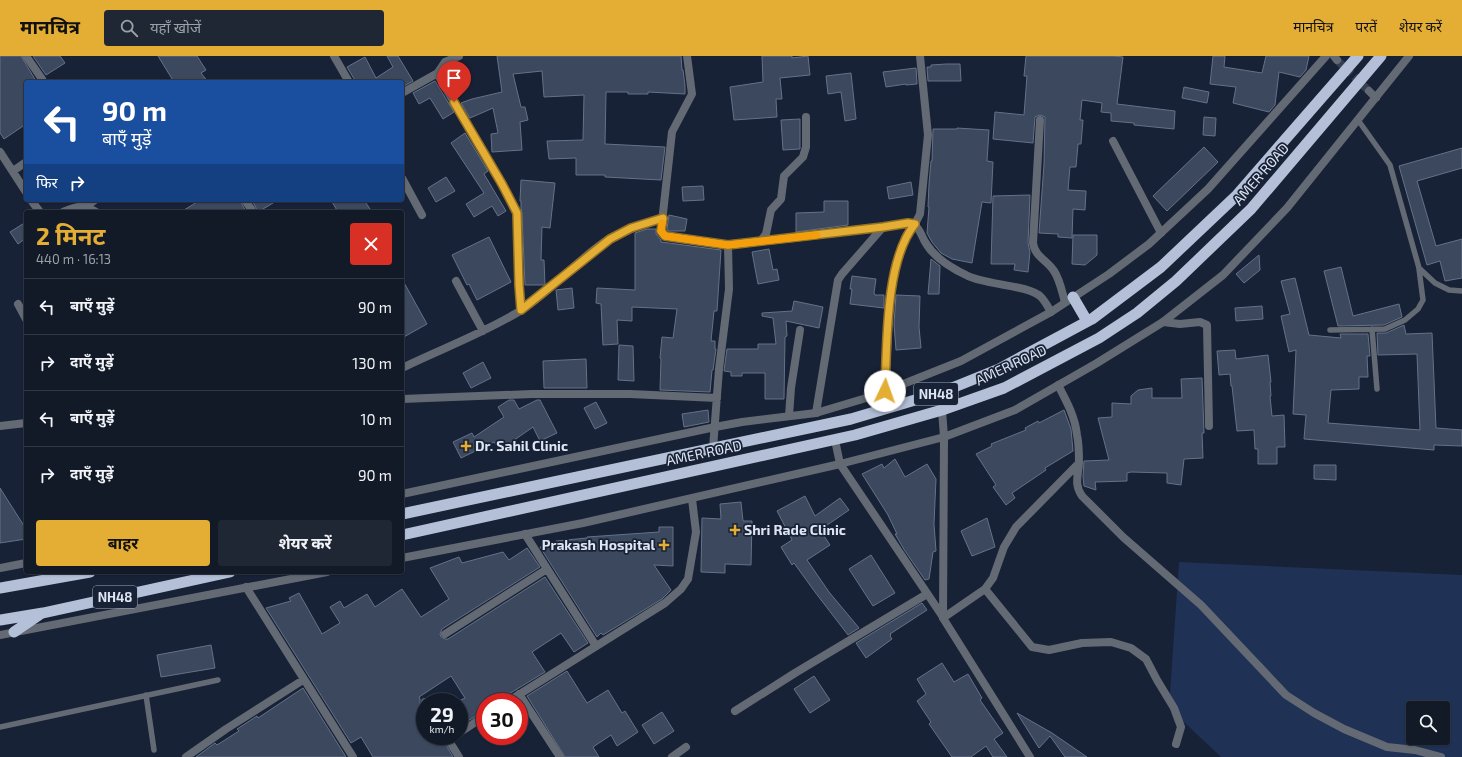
<!DOCTYPE html>
<html lang="hi">
<head>
<meta charset="utf-8">
<style>
	:root { --surface:#121a28; --page:#1f2734; --text:#f1f3f6; --muted:#9ca1a8; --line:#313845; --accent:#e4ae35 }
	body { margin:0; font-family:"Exo 2","Noto Sans Devanagari",sans-serif; background:var(--page); color:var(--text); height:100vh; display:flex; flex-direction:column; font-size:15px; white-space:nowrap }
	* { box-sizing:border-box; margin:0 }
	p { font-size:13px; color:var(--muted) }
	.icon { flex:none; width:22px; height:22px; fill:none; stroke:currentColor; stroke-width:2; stroke-linecap:round; stroke-linejoin:round }
	.map { position:relative; flex:1; overflow:hidden }
	.details { position:absolute; left:24px; top:154px; width:380px; height:364px; display:flex; flex-direction:column; background:var(--surface); border-radius:4px; box-shadow:0 1px 3px #0004,0 0 0 1px var(--line) }
	.details>* { flex:none }
	.top-card { position:absolute; left:24px; top:24px; width:380px; height:122px; border-radius:4px; box-shadow:0 1px 3px #0004,0 0 0 1px var(--line); background:#1a4fa0; color:#fff; overflow:hidden }
	.buttons { position:absolute; left:1406px; top:645px; display:grid; gap:8px }
	.buttons a { display:grid; place-items:center; width:44px; height:44px; border-radius:4px; background:var(--surface); box-shadow:0 1px 3px #0004,0 0 0 1px var(--line); font-size:20px }
	.speed { position:absolute; left:416px; top:637px; display:flex; gap:8px; font-size:20px; font-weight:700; text-align:center }
	.speed>* { display:grid; place-content:center; width:52px; height:52px; border-radius:50%; background:var(--surface); box-shadow:0 1px 3px #0004,0 0 0 1px var(--line); line-height:1 }
	.speed small { font-size:10px; font-weight:400 }
	.speed .limit { border:6px solid #d22; background:#fff; color:#111 }
	.pin { position:absolute; display:grid; place-items:center; width:34px; height:34px; color:#fff; margin:-41px -17px; border-radius:50% 50% 50% 0; rotate:-45deg; box-shadow:0 0 4px #0007 }
	.pin .icon { rotate:45deg }
	.me { position:absolute; width:44px; margin:-22px; rotate:3deg; stroke-linejoin:round; filter:drop-shadow(0 0 3px #0008) }
	.turn { display:flex; align-items:center; gap:14px; height:84px; padding:0 12px; font-size:18px }
	.turn .icon { width:52px; height:52px; stroke-width:2.5 }
	.turn b { display:block; font-size:28px; line-height:34px }
	.then { display:flex; align-items:center; height:38px; padding:0 12px; background:#0003; gap:8px; font-size:15px }
	.round { display:grid; place-items:center; flex:none; width:42px; height:42px; border-radius:4px; background:var(--page) }
	.head { display:flex; align-items:center; justify-content:space-between; height:68px; padding:0 12px }
	h1 { font-size:24px; font-weight:700; line-height:30px; color:var(--accent) }
	.primary-button { display:flex; gap:8px; margin-top:auto; padding:8px 12px }
	.primary-button a { flex:1; height:46px; border-radius:4px; background:var(--accent); color:#111; font-size:16px; font-weight:700; line-height:46px; text-align:center }
	.primary-button a+a { background:var(--page); color:var(--text) }
	ul { padding:0; list-style:none }
	li { display:flex; align-items:center; gap:12px; height:56px; padding:0 12px; border-top:1px solid var(--line) }
	li div { flex:1 }
	li b { display:block; font-size:15px }
	li em { font-style:normal }
	header { display:flex; align-items:center; gap:24px; box-sizing:border-box; height:56px; padding:0 20px; background:var(--accent); color:#111 }
	header strong { font-size:19px }
	nav { display:flex; gap:22px; margin-inline-start:auto; font-size:14px }
	.search { width:280px; height:36px; background:var(--page); display:flex; align-items:center; gap:10px; box-sizing:border-box; padding:0 14px; border-radius:4px; color:var(--muted); font-size:15px }
	.map>svg:first-child { display:block }
	.green { fill:#1f3154; fill-rule:evenodd }
	.building { fill:#3c485e; stroke:#647188 }
	.lines { fill:none; stroke-linecap:round; stroke-linejoin:round }
	.tertiary-tunnel { stroke:#363f52; stroke-width:8; stroke-dasharray:8 4; stroke-linecap:butt }
	.service { stroke:#646a74; stroke-width:5.5 }
	.minor { stroke:#646a74; stroke-width:8 }
	.tertiary { stroke:#646a74; stroke-width:8 }
	.trunk { stroke:#b3c0d8; stroke-width:11 }
	.route-casing { stroke:#947122; stroke-width:10 }
	.route { stroke:#e4ae35; stroke-width:7 }
	.slow { stroke:#f59e0b; stroke-width:7 }
	.poi-dot { fill:#e4ae35; stroke:#182236; stroke-width:1.5 }
	.labels { text-anchor:middle; stroke-width:3.5; stroke-linejoin:round; paint-order:stroke }
	.shield { fill:#182236; stroke:#a3aaba; stroke-width:1 }
	.shield-label { font-size:13px; font-weight:bold; fill:#dee5f3 }
	.street-label { font-size:14px; fill:#dee5f3; stroke:#182236 }
	.poi-label { font-size:14px; font-weight:bold; fill:#dee5f3; stroke:#182236; text-anchor:start }
</style>
</head>
<body>
<header>
<strong>मानचित्र</strong>
<div class="search"><svg class="icon" aria-label="search" viewBox="0 0 24 24"><circle cx="10" cy="10" r="6"/><path d="M15 15l6 6"/></svg>यहाँ खोजें</div>
<nav><a>मानचित्र</a><a>परतें</a><a>शेयर करें</a></nav>
</header>
<div class="map">
<svg width="1462" height="701" viewBox="0 0 1462 701">
	<rect width="100%" height="100%" fill="#182236"/>
	<!-- green -->
	<path class="green" d="M 1179,506 L 1462,519 L 1462,701 L 1221,701 L 1169,652 ZM 1413,652 L 1443,652 L 1443,682 L 1413,682 Z"/>
	<!-- building -->
	<path class="building" d="M 0,0 L 21,0 L 36,25 L 34,26 L 26,26 L 26,68 L 4,83 L 0,77 Z
		M 33,0 L 60,0 L 65,7 L 46,19 Z
		M 158,0 L 197,0 L 206,14 L 201,17 L 208,26 L 174,26 Z
		M 387,0 L 398,0 L 413,25 L 402,31 L 402,26 L 356,26 L 347,11 L 365,1 L 376,22 L 393,11 Z
		M 497,0 L 681,0 L 682,14 L 683,14 L 685,30 L 685,38 L 648,36 L 648,38 L 628,38 L 628,36 L 606,36 L 605,88 L 665,91 L 661,124 L 605,121 L 605,119 L 576,119 L 576,102 L 549,103 L 547,85 L 583,84 L 584,39 L 544,41 L 542,15 L 513,18 L 521,51 L 525,51 L 528,64 L 520,66 L 522,94 L 492,96 L 491,78 L 498,77 L 493,52 L 470,62 L 461,47 L 472,43 L 502,36 Z
		M 762,0 L 792,0 L 792,2 L 808,0 L 810,19 L 780,22 L 782,43 L 776,43 L 777,61 L 734,64 L 730,31 L 763,26 Z
		M 1026,0 L 1113,0 L 1123,1 L 1117,48 L 1175,55 L 1174,73 L 1134,69 L 1134,67 L 1111,65 L 1111,57 L 1101,56 L 1102,47 L 1082,44 L 1080,64 L 1083,64 L 1081,88 L 1078,88 L 1076,111 L 1070,111 L 1068,134 L 1086,135 L 1085,154 L 1073,153 L 1072,182 L 1058,181 L 1058,178 L 1039,177 L 1044,108 L 1045,61 L 1040,59 L 1035,61 L 1033,87 L 993,83 L 995,56 L 1024,59 L 1027,20 L 1024,20 Z
		M 1213,0 L 1225,0 L 1224,11 L 1262,17 L 1266,0 L 1309,0 L 1306,14 L 1300,21 L 1279,16 L 1275,49 L 1269,56 L 1233,47 L 1236,31 L 1210,28 Z
		M 946,8 L 960,8 L 961,25 L 928,25 L 927,11 L 931,11 L 931,9 Z
		M 916,12 L 917,28 L 906,29 L 906,28 L 886,31 L 883,16 Z
		M 851,17 L 856,63 L 845,65 L 841,36 L 828,38 L 826,20 Z
		M 435,25 L 454,56 L 443,63 L 430,42 L 419,48 L 413,37 Z
		M 1184,31 L 1209,36 L 1207,47 L 1182,42 Z
		M 1204,61 L 1216,62 L 1215,80 L 1203,79 Z
		M 800,63 L 800,93 L 783,94 L 781,64 Z
		M 957,72 L 989,74 L 987,105 L 993,106 L 991,147 L 982,146 L 972,207 L 952,203 L 941,197 L 932,186 L 927,177 L 929,151 L 928,151 L 929,128 L 931,105 L 932,105 L 933,73 L 957,73 Z
		M 465,77 L 488,115 L 484,118 L 506,155 L 498,160 L 492,150 L 474,161 L 466,148 L 484,137 L 451,87 Z
		M 1204,91 L 1218,106 L 1167,155 L 1153,140 Z
		M 1462,92 L 1462,112 L 1417,125 L 1436,190 L 1462,183 L 1462,222 L 1445,225 L 1440,205 L 1427,209 L 1399,110 Z
		M 446,121 L 455,135 L 436,146 L 428,132 Z
		M 521,124 L 555,127 L 550,172 L 542,171 L 541,204 L 544,204 L 545,229 L 525,229 L 522,157 L 521,152 L 521,145 L 520,145 Z
		M 911,126 L 913,139 L 889,143 L 887,131 Z
		M 703,130 L 704,144 L 683,145 L 682,131 Z
		M 1030,139 L 1028,187 L 1030,196 L 1028,216 L 1014,214 L 1015,208 L 991,208 L 993,140 Z
		M 200,144 L 240,144 L 246,156 L 181,156 Z
		M 252,144 L 278,144 L 258,156 Z
		M 331,144 L 364,144 L 372,156 L 338,156 Z
		M 824,145 L 848,145 L 848,169 L 796,176 L 796,157 L 824,156 Z
		M 669,159 L 687,163 L 685,175 L 668,175 L 667,173 Z
		M 26,166 L 26,182 L 18,188 L 10,176 Z
		M 647,173 L 656,173 L 656,178 L 661,184 L 661,186 L 721,194 L 717,255 L 714,255 L 711,285 L 715,285 L 715,293 L 716,293 L 713,314 L 712,314 L 710,336 L 660,334 L 661,303 L 660,302 L 662,281 L 673,282 L 677,253 L 632,251 L 632,265 L 617,264 L 618,288 L 603,289 L 601,248 L 596,247 L 597,232 L 635,234 L 635,177 Z
		M 1073,179 L 1097,179 L 1097,199 L 1085,209 L 1072,208 Z
		M 489,181 L 511,226 L 477,244 L 469,228 L 467,229 L 452,199 Z
		M 769,193 L 773,214 L 777,213 L 779,224 L 758,228 L 752,196 Z
		M 1259,199 L 1260,214 L 1244,227 L 1236,218 Z
		M 931,203 L 940,210 L 939,238 L 928,238 Z
		M 1341,211 L 1353,260 L 1399,248 L 1402,261 L 1384,269 L 1338,270 L 1324,215 Z
		M 852,220 L 876,223 L 874,237 L 875,239 L 884,239 L 884,252 L 850,248 L 852,233 L 850,233 Z
		M 1295,222 L 1309,279 L 1341,282 L 1340,278 L 1368,278 L 1370,300 L 1367,300 L 1368,321 L 1359,321 L 1359,333 L 1331,334 L 1328,367 L 1420,374 L 1417,298 L 1378,299 L 1377,277 L 1386,277 L 1404,269 L 1406,278 L 1432,277 L 1436,372 L 1462,374 L 1462,390 L 1434,389 L 1434,394 L 1304,383 L 1306,359 L 1293,358 L 1296,294 L 1289,296 L 1281,260 L 1290,258 L 1281,225 Z
		M 402,223 L 427,268 L 402,282 Z
		M 572,232 L 574,252 L 558,254 L 556,234 Z
		M 896,239 L 920,240 L 919,271 L 921,292 L 896,294 L 894,268 Z
		M 794,245 L 823,251 L 819,272 L 786,265 L 787,280 L 785,281 L 784,343 L 765,343 L 765,317 L 742,317 L 742,320 L 731,320 L 731,316 L 724,315 L 727,293 L 758,293 L 758,288 L 776,288 L 773,262 L 762,260 L 762,257 L 792,255 Z
		M 1262,250 L 1263,263 L 1236,265 L 1235,252 Z
		M 619,289 L 633,290 L 634,325 L 618,324 Z
		M 1235,294 L 1236,303 L 1268,299 L 1271,326 L 1270,326 L 1271,340 L 1270,340 L 1272,360 L 1284,359 L 1285,391 L 1277,391 L 1277,408 L 1258,408 L 1258,393 L 1255,393 L 1254,374 L 1237,375 L 1232,330 L 1231,330 L 1230,318 L 1219,319 L 1217,295 Z
		M 586,303 L 587,332 L 544,332 L 543,305 Z
		M 483,306 L 491,322 L 471,332 L 463,317 Z
		M 1202,322 L 1204,377 L 1202,377 L 1203,402 L 1184,403 L 1181,429 L 1167,427 L 1167,417 L 1131,416 L 1127,417 L 1127,425 L 1095,426 L 1096,434 L 1084,430 L 1083,421 L 1084,405 L 1109,404 L 1098,362 L 1112,361 L 1112,347 L 1131,348 L 1131,340 L 1138,334 L 1152,332 L 1152,342 L 1182,342 L 1181,323 Z
		M 509,344 L 514,344 L 519,353 L 537,344 L 540,344 L 557,377 L 540,385 L 533,371 L 500,394 L 494,386 L 461,402 L 453,386 L 472,377 L 474,381 L 504,361 L 498,351 Z
		M 596,346 L 607,367 L 595,373 L 584,352 Z
		M 708,354 L 709,366 L 684,371 L 682,358 Z
		M 1064,354 L 1071,373 L 1073,395 L 1045,412 L 1046,414 L 1012,437 L 1015,442 L 1006,449 L 993,431 L 996,429 L 976,398 L 992,390 L 991,388 L 1026,374 L 1025,372 L 1038,365 L 1039,367 Z
		M 895,403 L 905,421 L 927,408 L 936,423 L 934,468 L 936,495 L 933,496 L 929,523 L 925,524 L 905,495 L 895,478 L 897,478 L 888,459 L 862,418 L 882,408 L 884,412 Z
		M 1314,409 L 1336,409 L 1336,424 L 1314,423 Z
		M 0,432 L 26,473 L 26,483 L 0,487 Z
		M 805,440 L 815,460 L 840,442 L 849,454 L 820,474 L 830,489 L 807,504 L 829,536 L 859,572 L 848,579 L 815,536 L 794,507 L 792,509 L 781,491 L 792,484 L 777,455 Z
		M 741,446 L 743,465 L 752,465 L 751,509 L 725,508 L 725,517 L 701,516 L 702,462 L 721,463 L 720,448 Z
		M 987,462 L 995,491 L 972,500 L 961,475 Z
		M 659,471 L 673,471 L 673,510 L 654,509 L 671,534 L 662,543 L 603,579 L 601,577 L 597,581 L 540,491 L 556,489 L 556,485 L 587,482 L 587,481 L 659,476 Z
		M 527,492 L 540,511 L 442,573 L 440,578 L 441,581 L 445,583 L 448,583 L 545,521 L 588,587 L 574,596 L 561,577 L 532,596 L 545,616 L 504,641 L 502,646 L 485,646 L 485,655 L 459,670 L 459,645 L 465,642 L 451,620 L 419,641 L 420,643 L 420,649 L 425,652 L 425,680 L 441,680 L 453,701 L 373,701 L 361,681 L 351,687 L 266,552 L 291,545 L 289,542 L 299,537 L 322,578 L 340,567 L 330,551 L 340,545 L 344,552 L 367,538 L 375,551 L 402,533 L 421,561 L 449,543 L 430,512 L 459,501 L 462,507 L 503,496 L 509,504 Z
		M 871,499 L 895,537 L 873,550 L 849,513 Z
		M 922,547 L 927,554 L 890,578 L 891,579 L 890,580 L 892,583 L 866,602 L 856,587 Z
		M 211,589 L 215,612 L 161,621 L 157,599 Z
		M 942,607 L 954,626 L 968,618 L 982,642 L 980,644 L 1003,677 L 994,683 L 1007,701 L 993,701 L 986,690 L 971,701 L 952,701 L 929,668 L 931,666 L 917,645 L 926,638 L 917,623 Z
		M 567,615 L 587,647 L 608,634 L 622,657 L 625,655 L 638,676 L 617,690 L 611,679 L 593,691 L 599,701 L 565,701 L 527,640 Z
		M 814,620 L 830,644 L 810,657 L 794,633 Z
		M 303,632 L 346,701 L 196,701 L 215,687 L 217,689 L 239,675 L 237,673 L 257,660 L 258,662 Z
		M 662,656 L 674,675 L 654,688 L 642,669 Z
		M 1017,657 L 1052,677 L 1087,701 L 1065,701 L 1050,680 L 1039,692 Z"/>
	<g class="lines">
		<!-- tertiary-tunnel -->
		<path class="tertiary-tunnel" d="M 1337,4 L 1369,35"/>
		<!-- service -->
		<path class="service" d="M 1358,64 L 1390,109 L 1419,212 L 1435,227 L 1449,234 L 1462,235
			M 1372,273 L 1377,333
			M 1330,274 L 1385,273 L 1405,264 L 1418,253 L 1423,244 L 1419,213
			M 146,639 L 154,694
			M 0,671 L 218,624"/>
		<!-- minor -->
		<path class="minor" d="M 26,0 L 42,23
			M 334,0 L 349,26
			M 687,0 L 692,38 L 672,76 L 661,175 L 665,180 L 728,189 L 794,182 L 911,167 C 921,172 921,181 927,189 C 936,203 953,213 968,220 C 986,229 1029,229 1041,241 C 1045,245 1048,251 1051,256
			M 437,18 L 445,6 L 459,0
			M 402,37 L 436,18 L 438,19 L 508,138 L 517,157 L 519,229 L 521,254
			M 1040,64 L 1033,187 C 1035,201 1047,204 1054,215 C 1060,224 1062,236 1065,246
			M 1113,85 L 1161,177
			M 0,96 L 26,136
			M 13,115 L 26,106
			M 402,122 L 422,159
			M 31,144 L 40,156
			M 245,144 L 253,156
			M 85,151 L 95,144
			M 63,156 C 77,150 83,148 96,156
			M 760,186 L 766,178 L 771,154 L 781,143 L 784,120 L 803,101 L 806,91 L 806,61
			M 456,225 L 483,275
			M 18,248 L 26,263
			M 1163,266 L 1180,268 L 1200,266 L 1207,269 L 1209,370
			M 402,312 C 441,293 482,278 520,255 C 552,235 577,203 609,183 C 626,173 645,168 663,162
			M 1058,329 C 1067,346 1075,361 1077,379 C 1079,388 1079,398 1079,407 C 1078,421 1074,428 1082,440 L 1123,481 L 1201,549 L 1286,639 L 1314,657 L 1344,673 L 1387,691 L 1415,694 L 1441,701
			M 885,335 L 890,239 L 895,211 L 906,180 L 915,168 L 920,158 L 928,79 L 920,0
			M 402,343 L 532,338 L 630,338 L 717,342
			M 816,357 L 838,224 L 842,218 L 883,171
			M 789,360 L 791,332 L 800,274
			M 0,370 L 26,367
			M 713,392 L 719,313 L 729,233 L 728,189
			M 525,478 L 596,590
			M 246,531 L 353,701
			M 985,533 L 1032,591 L 1049,594 L 1082,587 L 1111,586 L 1131,592 L 1146,603 L 1157,624 L 1174,652 L 1181,671 L 1176,688
			M 943,562 L 985,533 L 993,522 L 1004,491 L 1016,471 L 1079,407
			M 445,578 L 547,513
			M 519,638 L 560,701
			M 425,646 L 425,647
			M 507,646 L 665,547 L 681,533 L 688,523 L 696,476 L 692,443
			M 735,655 L 795,617 L 927,538
			M 459,677 L 485,660
			M 446,680 L 459,701
			M 186,701 L 226,673 L 303,624
			M 672,701 L 686,691"/>
		<!-- tertiary -->
		<path class="tertiary" d="M 1334,0 L 1337,4
			M 1369,35 L 1376,42
			M 942,354 L 944,381 L 943,562 L 1030,701
			M 835,384 L 840,408 L 943,561
			M 402,438 L 715,371 L 742,366 L 816,357 L 873,340 L 961,305 L 1051,256 L 1109,218 L 1149,188 L 1208,133 L 1326,0
			M 402,502 L 583,467 L 840,408 L 944,381 L 1015,354 L 1097,307 L 1163,266 L 1223,219 L 1287,152 L 1409,0
			M 0,512 L 26,507
			M 0,579 L 327,516"/>
		<!-- trunk -->
		<path class="trunk" d="M 1073,241 L 1087,265
			M 402,458 L 851,363 L 942,336 L 999,313 L 1092,263 L 1161,211 L 1236,140 L 1358,0
			M 402,479 L 855,379 L 942,354 L 1004,332 L 1099,282 L 1137,257 L 1176,225 L 1251,153 L 1381,0
			M 0,532 L 90,516
			M 0,564 L 43,557 L 230,516
			M 14,576 L 39,559"/>
	</g>
	<g class="lines">
		<defs>
			<path id="route" d="M 454,46 L 502,128 L 517,157 L 519,229 L 521,254 L 610,183 L 631,172 L 663,162 L 661,175 L 665,180 L 728,189 L 883,171 L 908,167 L 915,168 C 885,204 887,289 885,335"/>
		</defs>
		<!-- route casing -->
		<use href="#route" class="route-casing"/>
		<!-- route -->
		<use href="#route" class="route"/>
		<!-- slow -->
		<path class="slow" d="M 662,167 L 661,175 L 665,180 L 728,189 L 817,179"/>
	</g>
	<!-- markers -->
	<g class="poi-dot">
		<path d="M464 384h4v4h4v4h-4v4h-4v-4h-4v-4h4z"/>
		<path d="M733 468h4v4h4v4h-4v4h-4v-4h-4v-4h4z"/>
		<path d="M662 483h4v4h4v4h-4v4h-4v-4h-4v-4h4z"/>
	</g>
	<g class="labels">
		<!-- shield labels -->
		<g class="shield">
			<rect x="914" y="327" width="44" height="22" rx="3"/>
			<rect x="93" y="530" width="44" height="22" rx="3"/>
		</g>
		<g class="shield-label">
			<text x="936" y="343">NH48</text>
			<text x="115" y="546">NH48</text>
		</g>
		<!-- street labels -->
		<g class="street-label">
			<text transform="translate(1261 118) rotate(-49)" y="5">AMER ROAD</text>
			<text transform="translate(1011 309) rotate(-25)" y="5">AMER ROAD</text>
			<text transform="translate(704 397) rotate(-12)" y="5">AMER ROAD</text>
		</g>
		<!-- poi labels -->
		<g class="poi-label">
			<text x="475" y="395">Dr. Sahil Clinic</text>
			<text x="744" y="479">Shri Rade Clinic</text>
			<text x="655" y="494" text-anchor="end">Prakash Hospital</text>
		</g>
	</g>
</svg>
<div class="buttons">
<a><svg class="icon" aria-label="search" viewBox="0 0 24 24"><circle cx="10" cy="10" r="6"/><path d="M15 15l6 6"/></svg></a>
</div>
<div class="speed"><div>29<small>km/h</small></div><div class="limit">30</div></div>
<div class="pin" style="left:454px;top:46px;background:#d93025"><svg class="icon" aria-label="arrive" viewBox="0 0 24 24"><path d="M6 21V4h12l-3 4 3 4H6"/></svg></div>
<svg class="me" style="left:885px;top:335px" viewBox="-20 -20 40 40"><circle r="19" fill="#fff"/><path d="M0-13L10 11 0 6-10 11z" fill="#e4ae35"/></svg>
<div class="top-card">
<div class="turn"><svg class="icon" aria-label="left" viewBox="0 0 24 24"><path d="M17 20v-9H6M10 6l-5 5 5 5"/></svg><div><b>90 m</b>बाएँ मुड़ें</div></div>
<div class="then">फिर<svg class="icon" aria-label="right" viewBox="0 0 24 24"><path d="M7 20v-9h11M14 6l5 5-5 5"/></svg></div>
</div>
<section class="details">
<div class="head"><div><h1>2 मिनट</h1><p>440 m · 16:13</p></div><a class="round" style="background:#d93025;color:#fff"><svg class="icon" aria-label="close" viewBox="0 0 24 24"><path d="M6 6l12 12M18 6L6 18"/></svg></a></div>
<ul>
<li><svg class="icon" aria-label="left" viewBox="0 0 24 24"><path d="M17 20v-9H6M10 6l-5 5 5 5"/></svg><div><b>बाएँ मुड़ें</b></div><em>90 m</em></li>
<li><svg class="icon" aria-label="right" viewBox="0 0 24 24"><path d="M7 20v-9h11M14 6l5 5-5 5"/></svg><div><b>दाएँ मुड़ें</b></div><em>130 m</em></li>
<li><svg class="icon" aria-label="left" viewBox="0 0 24 24"><path d="M17 20v-9H6M10 6l-5 5 5 5"/></svg><div><b>बाएँ मुड़ें</b></div><em>10 m</em></li>
<li><svg class="icon" aria-label="right" viewBox="0 0 24 24"><path d="M7 20v-9h11M14 6l5 5-5 5"/></svg><div><b>दाएँ मुड़ें</b></div><em>90 m</em></li>
</ul>
<div class="primary-button"><a>बाहर</a><a>शेयर करें</a></div>
</section>
</div>
</body>
</html>
